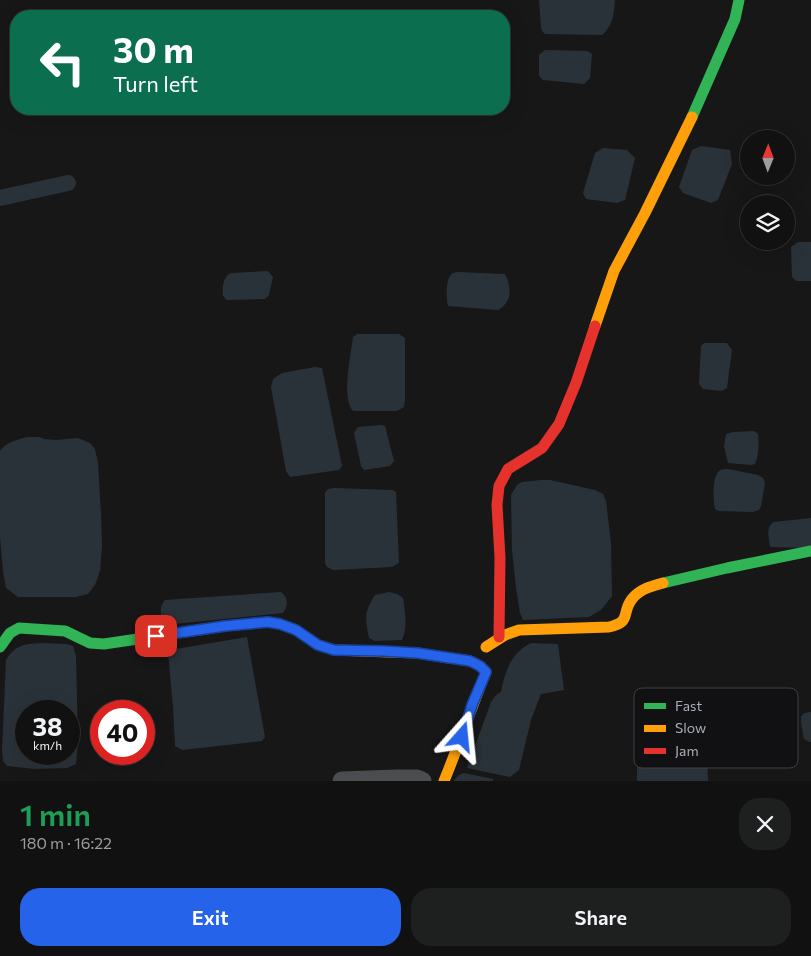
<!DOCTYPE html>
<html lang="en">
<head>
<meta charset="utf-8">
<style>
	:root { --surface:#111; --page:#1e1f1f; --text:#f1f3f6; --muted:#9c9d9f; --line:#303131; --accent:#2563eb }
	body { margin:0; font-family:Commissioner,sans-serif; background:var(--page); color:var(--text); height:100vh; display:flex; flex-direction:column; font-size:19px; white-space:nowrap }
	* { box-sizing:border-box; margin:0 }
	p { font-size:16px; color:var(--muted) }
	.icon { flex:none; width:28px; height:28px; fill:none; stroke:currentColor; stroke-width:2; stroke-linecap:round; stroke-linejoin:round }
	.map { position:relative; height:781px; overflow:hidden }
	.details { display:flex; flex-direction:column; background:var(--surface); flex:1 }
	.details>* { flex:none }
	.banner { position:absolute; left:10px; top:10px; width:500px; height:105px; border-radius:20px; box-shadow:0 5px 20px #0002,0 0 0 1px var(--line); background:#0b6e4f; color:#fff; overflow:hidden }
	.needle { width:32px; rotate:1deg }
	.buttons { position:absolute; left:740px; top:130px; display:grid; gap:10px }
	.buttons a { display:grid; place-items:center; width:55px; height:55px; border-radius:50%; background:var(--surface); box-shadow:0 5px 20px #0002,0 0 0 1px var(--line); font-size:25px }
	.speed { position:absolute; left:15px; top:700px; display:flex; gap:10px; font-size:25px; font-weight:700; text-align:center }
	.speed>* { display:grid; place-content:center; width:65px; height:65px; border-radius:50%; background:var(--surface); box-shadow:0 5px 20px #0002,0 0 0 1px var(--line); line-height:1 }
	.speed small { font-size:12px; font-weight:400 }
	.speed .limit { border:8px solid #d22; background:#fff; color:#111 }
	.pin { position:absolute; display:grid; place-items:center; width:42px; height:42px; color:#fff; margin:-21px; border-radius:10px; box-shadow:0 2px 8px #0006 }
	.me { position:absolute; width:55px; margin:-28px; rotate:18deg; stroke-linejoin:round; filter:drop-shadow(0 0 4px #0008) }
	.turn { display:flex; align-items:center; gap:18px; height:105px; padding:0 20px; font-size:22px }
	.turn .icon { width:65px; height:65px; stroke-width:2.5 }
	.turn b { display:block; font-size:35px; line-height:42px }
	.round { display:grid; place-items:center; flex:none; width:52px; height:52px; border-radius:20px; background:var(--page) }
	.head { display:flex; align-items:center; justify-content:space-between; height:85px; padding:0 20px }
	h1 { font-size:30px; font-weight:600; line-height:38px; color:#1e9e55 }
	.primary-button { display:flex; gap:10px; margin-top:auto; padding:10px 20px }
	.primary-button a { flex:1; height:58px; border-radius:20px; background:var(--accent); color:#fff; font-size:20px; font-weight:600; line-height:58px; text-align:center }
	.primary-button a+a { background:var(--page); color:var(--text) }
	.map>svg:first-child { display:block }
	.water { fill:#2a3239; fill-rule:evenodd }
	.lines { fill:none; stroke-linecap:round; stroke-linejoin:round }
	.canal { stroke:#2a3239; stroke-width:16 }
	.street { stroke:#4b4c50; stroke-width:19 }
	.fast { stroke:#30b455; stroke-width:11 }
	.slow { stroke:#ff9f0a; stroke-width:11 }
	.jam { stroke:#e5322d; stroke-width:11 }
	.route-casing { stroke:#184099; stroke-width:12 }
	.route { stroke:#2563eb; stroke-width:9 }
	.key { fill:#111113; stroke:#3e4045; stroke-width:1 }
	.key-label { font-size:14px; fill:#a8adb8 }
</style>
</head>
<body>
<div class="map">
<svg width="811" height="781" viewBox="0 0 811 781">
	<rect width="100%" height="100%" fill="#171717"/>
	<!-- water -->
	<path class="water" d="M 539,0 L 615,0 C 614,13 613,26 602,35 L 545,34 L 542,31 L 541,27 Z
		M 545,50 L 588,51 L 592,54 L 590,78 L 584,84 L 543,80 L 539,76 L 539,55 Z
		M 701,146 L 730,150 L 732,164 L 718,200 L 711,203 L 683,193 L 679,187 L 692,150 Z
		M 603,148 L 627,150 L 635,158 L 625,200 L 617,203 L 586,199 L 583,193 L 595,153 Z
		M 798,242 L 811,242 L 811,281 L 796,281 L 792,277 L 791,247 Z
		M 268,271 L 273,277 L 269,295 L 265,299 L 227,300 L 223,296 C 222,287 223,277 231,273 Z
		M 457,272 L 505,274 C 512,288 512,302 498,310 L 448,306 C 446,299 446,281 450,276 C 452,273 453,273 457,272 Z
		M 357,334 L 399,334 L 405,338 L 405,400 L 404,407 L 397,411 L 353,411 C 341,398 351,355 353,337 Z
		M 704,343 L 727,343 L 732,350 L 727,388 L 722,391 L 703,389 L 699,384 L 701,346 Z
		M 315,367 L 322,368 L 342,466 L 339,470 L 290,477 L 286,471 L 271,387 L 273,379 L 282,373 Z
		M 381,425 L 385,426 L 394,461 L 390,466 L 364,470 L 361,466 L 354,433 L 358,427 Z
		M 754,431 L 758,434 C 759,444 759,455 755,464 L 751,465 L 728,463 L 724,447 L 726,434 L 733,432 Z
		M 27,437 L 39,437 L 44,439 L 56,440 L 78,438 L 90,443 L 95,449 L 98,463 L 101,514 L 102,546 L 100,571 L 95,585 L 88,594 L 76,597 L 18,597 L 6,588 L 3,571 L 0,537 L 0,451 C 6,442 17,440 27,437 Z
		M 728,469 L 758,475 L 763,478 L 765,483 L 761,506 L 759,510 L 753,512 L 719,511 L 715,509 C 713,501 712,477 719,471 C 722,469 724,469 728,469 Z
		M 541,480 L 550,480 L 595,490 L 603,494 L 606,501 L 611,543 L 612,596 L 601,610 L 589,617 L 523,620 L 520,613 L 516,588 L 512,550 L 511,495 L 517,485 L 522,482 Z
		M 334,488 L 393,490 L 396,492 L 399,563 L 392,567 L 333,570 L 327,567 L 325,563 L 325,493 L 328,489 Z
		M 811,518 L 811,548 L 770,547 C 769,538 765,527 774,522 Z
		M 281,592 C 289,598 288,606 283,613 L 164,625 C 161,617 158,608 165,600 L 193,598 Z
		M 389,592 L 397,594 L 403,598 C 405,612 408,627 402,640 L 375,641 L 369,638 C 365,618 364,612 375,595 Z
		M 247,637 L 265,737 L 262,741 L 182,750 L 175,746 L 173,707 L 168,652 L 170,650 Z
		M 41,643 L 66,644 L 73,646 L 76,656 L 78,743 L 76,764 L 67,768 L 34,769 L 7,766 L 3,761 L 2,750 L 6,660 C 15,645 25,644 41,643 ZM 26,711 L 69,711 L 69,754 L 26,754 Z
		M 531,643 L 558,644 L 564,690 L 541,694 L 531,720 L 519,770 L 510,777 L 467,768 L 491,702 L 496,695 L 501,692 C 505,671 511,653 531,643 Z
		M 811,712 L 811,742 L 810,742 L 804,739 L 801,723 L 801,717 L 804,713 Z
		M 660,741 L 683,741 L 699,743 L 701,744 L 707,752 L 708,781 L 637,781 C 637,764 636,760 650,748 C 653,745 655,743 660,741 Z
		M 464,773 L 493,779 L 493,781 L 453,781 L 459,775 Z"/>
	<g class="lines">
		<!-- canal -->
		<path class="canal" d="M 0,198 L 68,183"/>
		<!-- street -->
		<path class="street" d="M 342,781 L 397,779 L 417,779 L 422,781"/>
		<!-- fast -->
		<path class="fast" d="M 692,117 L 735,19 L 739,0
			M 663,583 L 727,568 L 811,551
			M 0,647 L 10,633 L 19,628 L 65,631 L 90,643 L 104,644 L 225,626 L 268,622 L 280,624 L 296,630"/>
		<!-- slow -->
		<path class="slow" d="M 595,326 L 614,271 L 645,213 L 692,117
			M 296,630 L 318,645 L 334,650 L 417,653 L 470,661 L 480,666 L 486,672 C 471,708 459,745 444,781
			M 486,647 L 505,635 L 519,630 L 609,627 C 632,622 621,613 632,599 C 640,589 652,586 663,583"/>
		<!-- jam -->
		<path class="jam" d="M 499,637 L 500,558 L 497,505 L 499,486 L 508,469 L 542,448 L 559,424 L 576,383 L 595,326"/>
	</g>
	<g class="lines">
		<defs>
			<path id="route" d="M 156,636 L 225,626 L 268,622 L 280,624 L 296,630 L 318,645 L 334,650 L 383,651 L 417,653 L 470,661 L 480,666 L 486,672 L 472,705 L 462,737"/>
		</defs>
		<!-- route casing -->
		<use href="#route" class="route-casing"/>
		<!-- route -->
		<use href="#route" class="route"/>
	</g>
	<!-- legend -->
	<rect x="634" y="688" width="164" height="80" rx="8" class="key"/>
	<rect x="644" y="703" width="22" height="6" fill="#30b455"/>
	<rect x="644" y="725" width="22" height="7" fill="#ff9f0a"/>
	<rect x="644" y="748" width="22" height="6" fill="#e5322d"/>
	<g class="key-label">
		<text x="675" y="711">Fast</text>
		<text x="675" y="733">Slow</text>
		<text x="675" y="756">Jam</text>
	</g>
</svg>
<div class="buttons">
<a><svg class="needle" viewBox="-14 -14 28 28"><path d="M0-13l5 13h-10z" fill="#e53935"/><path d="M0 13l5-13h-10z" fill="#9c9d9f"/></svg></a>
<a><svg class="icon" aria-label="layers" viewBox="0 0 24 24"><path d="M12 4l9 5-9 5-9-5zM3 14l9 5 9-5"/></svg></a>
</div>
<div class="speed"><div>38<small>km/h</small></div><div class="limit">40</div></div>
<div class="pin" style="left:156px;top:636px;background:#d93025"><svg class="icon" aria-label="arrive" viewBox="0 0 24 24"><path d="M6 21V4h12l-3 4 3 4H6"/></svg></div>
<svg class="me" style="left:462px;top:737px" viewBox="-20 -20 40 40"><path d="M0-17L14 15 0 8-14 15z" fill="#2563eb" stroke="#fff" stroke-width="4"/></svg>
<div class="banner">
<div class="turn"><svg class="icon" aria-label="left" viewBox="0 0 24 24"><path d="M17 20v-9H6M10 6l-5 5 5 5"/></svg><div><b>30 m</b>Turn left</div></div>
</div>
</div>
<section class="details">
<div class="head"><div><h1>1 min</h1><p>180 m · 16:22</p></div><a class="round"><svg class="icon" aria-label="close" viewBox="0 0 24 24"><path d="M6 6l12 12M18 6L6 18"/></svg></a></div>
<div class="primary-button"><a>Exit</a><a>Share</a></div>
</section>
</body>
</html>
